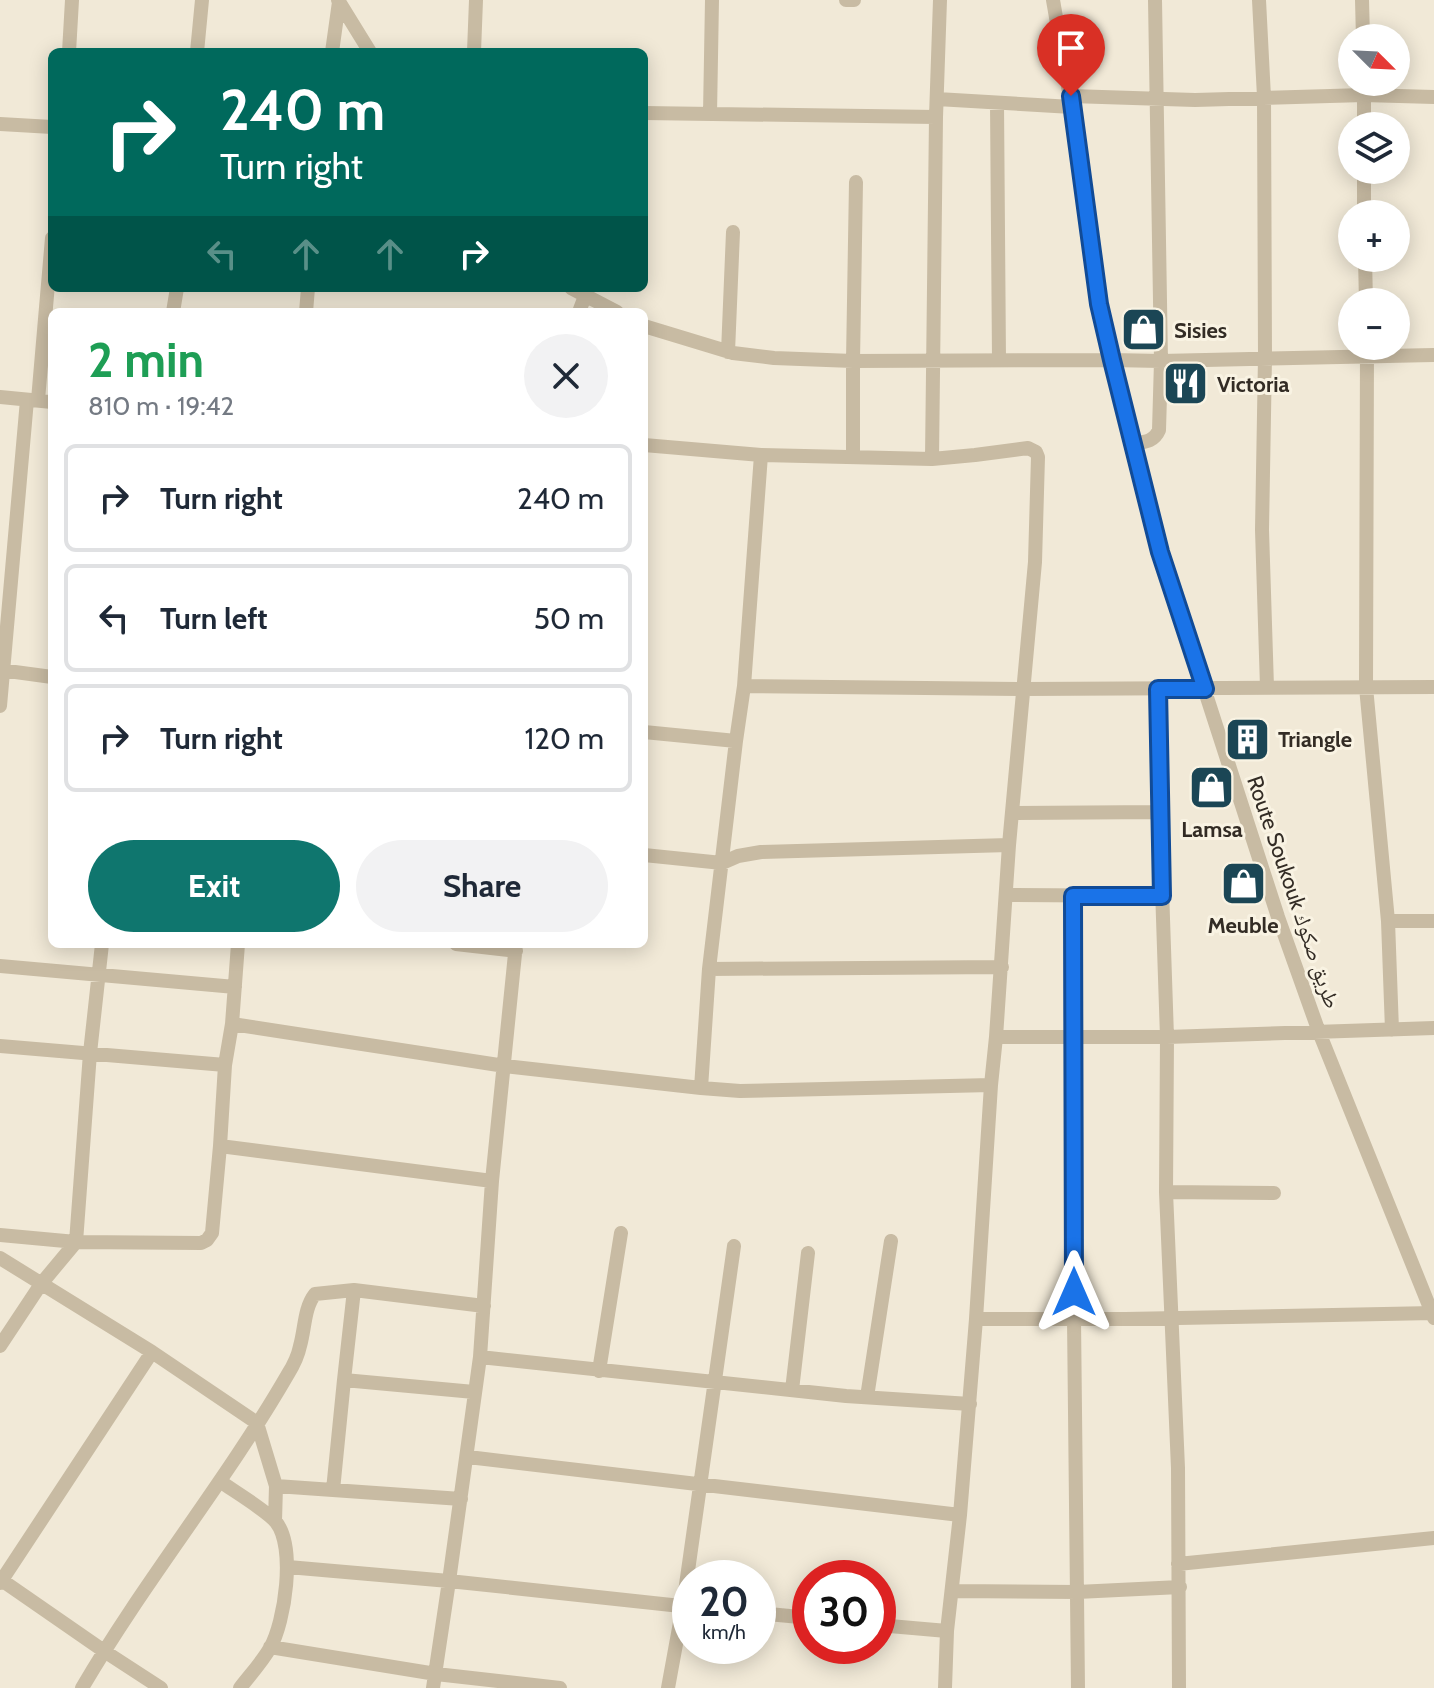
<!DOCTYPE html>
<html lang="en">
<head>
<meta charset="utf-8">
<style>
	:root { --surface:#fff; --page:#f2f2f3; --text:#1f2937; --muted:#747a83; --line:#e0e1e3; --accent:#0f766e }
	body { margin:0; font-family:Cabin,"Noto Naskh Arabic",sans-serif; background:var(--page); color:var(--text); height:100vh; display:flex; flex-direction:column; font-size:30px; white-space:nowrap }
	* { box-sizing:border-box; margin:0 }
	p { font-size:26px; color:var(--muted) }
	.icon { flex:none; width:44px; height:44px; fill:none; stroke:currentColor; stroke-width:2; stroke-linecap:round; stroke-linejoin:round }
	.map { position:relative; flex:1; overflow:hidden }
	.details { position:absolute; left:48px; top:308px; width:600px; height:640px; display:flex; flex-direction:column; background:var(--surface); border-radius:12px; box-shadow:0 4px 20px #0003 }
	.details>* { flex:none }
	.banner { position:absolute; left:48px; top:48px; width:600px; height:244px; border-radius:12px; box-shadow:0 4px 20px #0003; background:#00695c; color:#fff; overflow:hidden }
	.needle { width:52px; rotate:114deg }
	.tools { position:absolute; left:1338px; top:24px; display:grid; gap:16px }
	.tools a { display:grid; place-items:center; width:72px; height:72px; border-radius:50%; background:var(--surface); box-shadow:0 4px 20px #0003; font-size:40px }
	.speed { position:absolute; left:672px; top:1560px; display:flex; gap:16px; font-size:40px; font-weight:700; text-align:center }
	.speed>* { display:grid; place-content:center; width:104px; height:104px; border-radius:50%; background:var(--surface); box-shadow:0 4px 20px #0003; line-height:1 }
	.speed small { font-size:20px; font-weight:400 }
	.speed .limit { border:12px solid #d22; background:#fff; color:#111 }
	.pin { position:absolute; display:grid; place-items:center; width:68px; height:68px; color:#fff; margin:-82px -34px; border-radius:50% 50% 50% 0; rotate:-45deg; box-shadow:0 0 8px #0007 }
	.pin .icon { rotate:45deg }
	.me { position:absolute; width:88px; margin:-44px; rotate:0deg; stroke-linejoin:round; filter:drop-shadow(0 0 6px #0008) }
	.turn { display:flex; align-items:center; gap:28px; height:168px; padding:0 40px; font-size:36px }
	.turn .icon { width:104px; height:104px; stroke-width:2.5 }
	.turn b { display:block; font-size:56px; line-height:68px }
	.lanes { display:flex; align-items:center; height:76px; padding:0 40px; background:#0003; justify-content:center; gap:40px; direction:ltr }
	.lanes .off { opacity:.35 }
	.round { display:grid; place-items:center; flex:none; width:84px; height:84px; border-radius:42px; background:var(--page) }
	.summary { display:flex; align-items:center; justify-content:space-between; height:136px; padding:0 40px }
	h1 { font-size:48px; font-weight:700; line-height:60px; color:#1e9e55 }
	.primary-button { display:flex; gap:16px; margin-top:auto; padding:16px 40px }
	.primary-button a { flex:1; height:92px; border-radius:48px; background:var(--accent); color:#fff; font-size:32px; font-weight:700; line-height:92px; text-align:center }
	.primary-button a+a { background:var(--page); color:var(--text) }
	ul { padding:0; list-style:none }
	li { display:flex; align-items:center; gap:24px; height:108px; margin:0 16px 12px; padding:0 24px; border:4px solid var(--line); border-radius:12px }
	li div { flex:1 }
	li b { display:block; font-size:30px }
	li em { font-style:normal }
	.map>svg:first-child { display:block }
	.lines { fill:none; stroke-linecap:round; stroke-linejoin:round }
	.minor { stroke:#c8bba3; stroke-width:14 }
	.route-casing { stroke:#114b97; stroke-width:20 }
	.route { stroke:#1a73e8; stroke-width:14 }
	.labels { text-anchor:middle; stroke-width:6; stroke-linejoin:round; paint-order:stroke }
	.poi-label { font-size:22px; font-weight:bold; fill:#332c25; stroke:#f9f3e3; text-anchor:start }
	.street-label { font-size:22px; fill:#332c25; stroke:#f9f3e3 }
</style>
</head>
<body>
<div class="map">
<svg width="1434" height="1688" viewBox="0 0 1434 1688">
	<rect width="100%" height="100%" fill="#f1e9d7"/>
	<g class="lines">
		<!-- minor -->
		<path class="minor" d="M 338,0 L 370,52
			M 846,0 L 854,0
			M 1053,0 L 1078,144 L 1099,304 L 1160,552 L 1278,917 L 1319,1032 L 1434,1318
			M 1259,0 L 1264,97 L 1265,357 L 1262,530 L 1267,687
			M 1362,0 L 1363,38
			M 69,52 L 72,0
			M 197,52 L 202,0
			M 332,52 L 339,2
			M 474,52 L 476,0
			M 1364,82 L 1364,126
			M 1071,96 L 1195,100 L 1364,95 L 1434,97
			M 937,99 L 1072,107
			M 997,103 L 999,360
			M 644,113 L 936,117
			M 710,114 L 712,0
			M 0,124 L 52,127
			M 1364,170 L 1364,214
			M 1365,258 L 1366,302
			M 571,288 L 617,312
			M 173,312 L 177,288
			M 306,312 L 308,288
			M 579,312 L 585,296
			M 644,326 L 733,353 L 774,358 L 853,361 L 1112,360 L 1161,361 L 1434,355
			M 1367,346 L 1366,687 L 1388,921 L 1392,1030
			M 728,352 L 733,232
			M 0,397 L 52,402
			M 38,400 L 52,238
			M 1132,444 C 1144,442 1154,442 1159,430 L 1161,361 L 1155,0
			M 644,445 L 761,455
			M 853,457 L 853,361 L 856,182
			M 932,459 L 936,117 L 940,0
			M 0,670 L 52,677
			M 744,686 L 1025,689 L 1434,687
			M 1158,689 L 1161,859 L 1167,1037 L 1166,1192 L 1178,1468 L 1179,1688
			M 0,706 L 27,400
			M 644,732 L 736,741
			M 1012,813 L 1160,812
			M 644,855 L 722,863 L 738,856 L 761,852 L 1009,845
			M 1006,895 L 1162,896
			M 1073,896 L 1074,1319 L 1078,1688
			M 1388,921 L 1434,921
			M 456,944 L 516,951
			M 0,966 L 235,987
			M 709,969 L 1002,967
			M 232,1024 L 505,1066 L 701,1088
			M 0,1046 L 225,1065
			M 991,1085 L 740,1091 L 701,1088 L 709,969 L 736,741 L 744,686 L 761,455 L 932,459 L 975,455 L 1028,448 L 1036,452 L 1038,457 L 1035,562 L 1009,845 L 996,1037
			M 220,1146 L 492,1181
			M 1166,1192 L 1274,1193
			M 0,1235 L 76,1242 L 90,1053 L 102,944
			M 0,1258 L 152,1352 L 257,1423 L 276,1486 L 275,1521
			M 354,1290 L 344,1380 L 474,1392
			M 976,1319 L 991,1085 L 996,1037 L 1167,1037 L 1434,1028
			M 0,1346 L 41,1284 L 76,1242 L 201,1243 L 207,1240 L 212,1233 L 220,1146 L 225,1065 L 232,1024 L 238,944
			M 480,1357 L 846,1396 L 970,1404
			M 599,1371 L 621,1233
			M 792,1390 L 808,1253
			M 867,1397 L 891,1241
			M 468,1457 L 960,1515
			M 221,1482 C 234,1491 267,1511 276,1522 C 296,1547 285,1622 270,1648 C 262,1662 250,1675 240,1688
			M 276,1486 L 461,1499
			M 333,1490 L 344,1380
			M 1178,1564 L 1434,1538
			M 288,1567 L 449,1581 L 480,1357 L 492,1181 L 516,944
			M 0,1579 L 104,1651 L 161,1688
			M 0,1583 L 152,1352
			M 952,1591 L 1077,1592 L 1180,1587
			M 758,1613 L 810,1618
			M 878,1625 L 947,1631
			M 270,1647 L 436,1674 L 560,1688
			M 82,1688 C 145,1580 225,1483 288,1374 C 293,1366 298,1356 300,1346 C 305,1329 304,1308 315,1294 L 354,1290 L 484,1306
			M 433,1688 L 449,1581 L 690,1607
			M 668,1688 L 683,1606 L 734,1246
			M 945,1688 L 947,1631 L 960,1515 L 976,1319 L 1125,1319 L 1434,1313"/>
	</g>
	<g class="lines">
		<defs>
			<path id="route" d="M 1071,96 L 1099,304 L 1112,360 L 1160,552 L 1205,689 L 1158,689 L 1162,896 L 1073,896 L 1074,1292"/>
		</defs>
		<!-- route casing -->
		<use href="#route" class="route-casing"/>
		<!-- route -->
		<use href="#route" class="route"/>
	</g>
	<!-- icons -->
	<defs>
		<symbol id="shop-square" viewBox="-11 -11 22 22"><rect x="-9" y="-9" width="18" height="18" rx="4" fill="#1b4655" stroke="#f9f3e3"/><path d="M-5-2.5h2.3a2.7 3.5 0 0 1 5.4 0H5L5.5 6h-11ZM-1.5-2.5h3a1.5 2.3 0 0 0-3 0Z" fill="#fff"/></symbol>
		<symbol id="restaurant-square" viewBox="-11 -11 22 22"><rect x="-9" y="-9" width="18" height="18" rx="4" fill="#1b4655" stroke="#f9f3e3"/><path d="M-5-6h1v4h1v-4h1v4h1v-4h1v5L-1.5 .5V6h-2V.5L-5-1ZM5-6V6H3V1.5H1.5Q1.5-4 5-6Z" fill="#fff"/></symbol>
		<symbol id="building-square" viewBox="-11 -11 22 22"><rect x="-9" y="-9" width="18" height="18" rx="4" fill="#1b4655" stroke="#f9f3e3"/><path d="M-4-6H4V6H1V3H-1V6H-4ZM-2.5-4.3h1.7v1.8h-1.7ZM.8-4.3h1.7v1.8H.8ZM-2.5-1h1.7V.8h-1.7ZM.8-1h1.7V.8H.8Z" fill="#fff"/></symbol>
	</defs>
	<g fill-rule="evenodd">
		<use href="#shop-square" x="1118" y="304" width="51" height="51"/>
		<use href="#restaurant-square" x="1160" y="358" width="51" height="51"/>
		<use href="#building-square" x="1222" y="714" width="51" height="51"/>
		<use href="#shop-square" x="1186" y="762" width="51" height="51"/>
		<use href="#shop-square" x="1218" y="858" width="51" height="51"/>
	</g>
	<g class="labels">
		<!-- poi labels -->
		<g class="poi-label">
			<text x="1174" y="338">Sisies</text>
			<text x="1217" y="392">Victoria</text>
			<text x="1278" y="747">Triangle</text>
			<text x="1212" y="837" text-anchor="middle">Lamsa</text>
			<text x="1243" y="933" text-anchor="middle">Meuble</text>
		</g>
		<!-- street labels -->
		<g class="street-label">
			<text transform="translate(1294 892) rotate(71)" y="8">Route Soukouk طريق صكوك</text>
		</g>
	</g>
</svg>
<div class="tools">
<a><svg class="needle" viewBox="-14 -14 28 28"><path d="M0-13l5 13h-10z" fill="#e53935"/><path d="M0 13l5-13h-10z" fill="#747a83"/></svg></a>
<a><svg class="icon" aria-label="layers" viewBox="0 0 24 24"><path d="M12 4l9 5-9 5-9-5zM3 14l9 5 9-5"/></svg></a>
<a>+</a>
<a>−</a>
</div>
<div class="speed"><div>20<small>km/h</small></div><div class="limit">30</div></div>
<div class="pin" style="left:1071px;top:96px;background:#d93025"><svg class="icon" aria-label="arrive" viewBox="0 0 24 24"><path d="M6 21V4h12l-3 4 3 4H6"/></svg></div>
<svg class="me" style="left:1074px;top:1292px" viewBox="-20 -20 40 40"><path d="M0-17L14 15 0 8-14 15z" fill="#1a73e8" stroke="#fff" stroke-width="4"/></svg>
<div class="banner">
<div class="turn"><svg class="icon" aria-label="right" viewBox="0 0 24 24"><path d="M7 20v-9h11M14 6l5 5-5 5"/></svg><div><b>240 m</b>Turn right</div></div>
<div class="lanes"><svg class="icon off" aria-label="left" viewBox="0 0 24 24"><path d="M17 20v-9H6M10 6l-5 5 5 5"/></svg><svg class="icon off" aria-label="ahead" viewBox="0 0 24 24"><path d="M12 20V5M6 11l6-6 6 6"/></svg><svg class="icon off" aria-label="ahead" viewBox="0 0 24 24"><path d="M12 20V5M6 11l6-6 6 6"/></svg><svg class="icon" aria-label="right" viewBox="0 0 24 24"><path d="M7 20v-9h11M14 6l5 5-5 5"/></svg></div>
</div>
<section class="details">
<div class="summary"><div><h1>2 min</h1><p>810 m · 19:42</p></div><a class="round"><svg class="icon" aria-label="close" viewBox="0 0 24 24"><path d="M6 6l12 12M18 6L6 18"/></svg></a></div>
<ul>
<li><svg class="icon" aria-label="right" viewBox="0 0 24 24"><path d="M7 20v-9h11M14 6l5 5-5 5"/></svg><div><b>Turn right</b></div><em>240 m</em></li>
<li><svg class="icon" aria-label="left" viewBox="0 0 24 24"><path d="M17 20v-9H6M10 6l-5 5 5 5"/></svg><div><b>Turn left</b></div><em>50 m</em></li>
<li><svg class="icon" aria-label="right" viewBox="0 0 24 24"><path d="M7 20v-9h11M14 6l5 5-5 5"/></svg><div><b>Turn right</b></div><em>120 m</em></li>
</ul>
<div class="primary-button"><a>Exit</a><a>Share</a></div>
</section>
</div>
</body>
</html>
